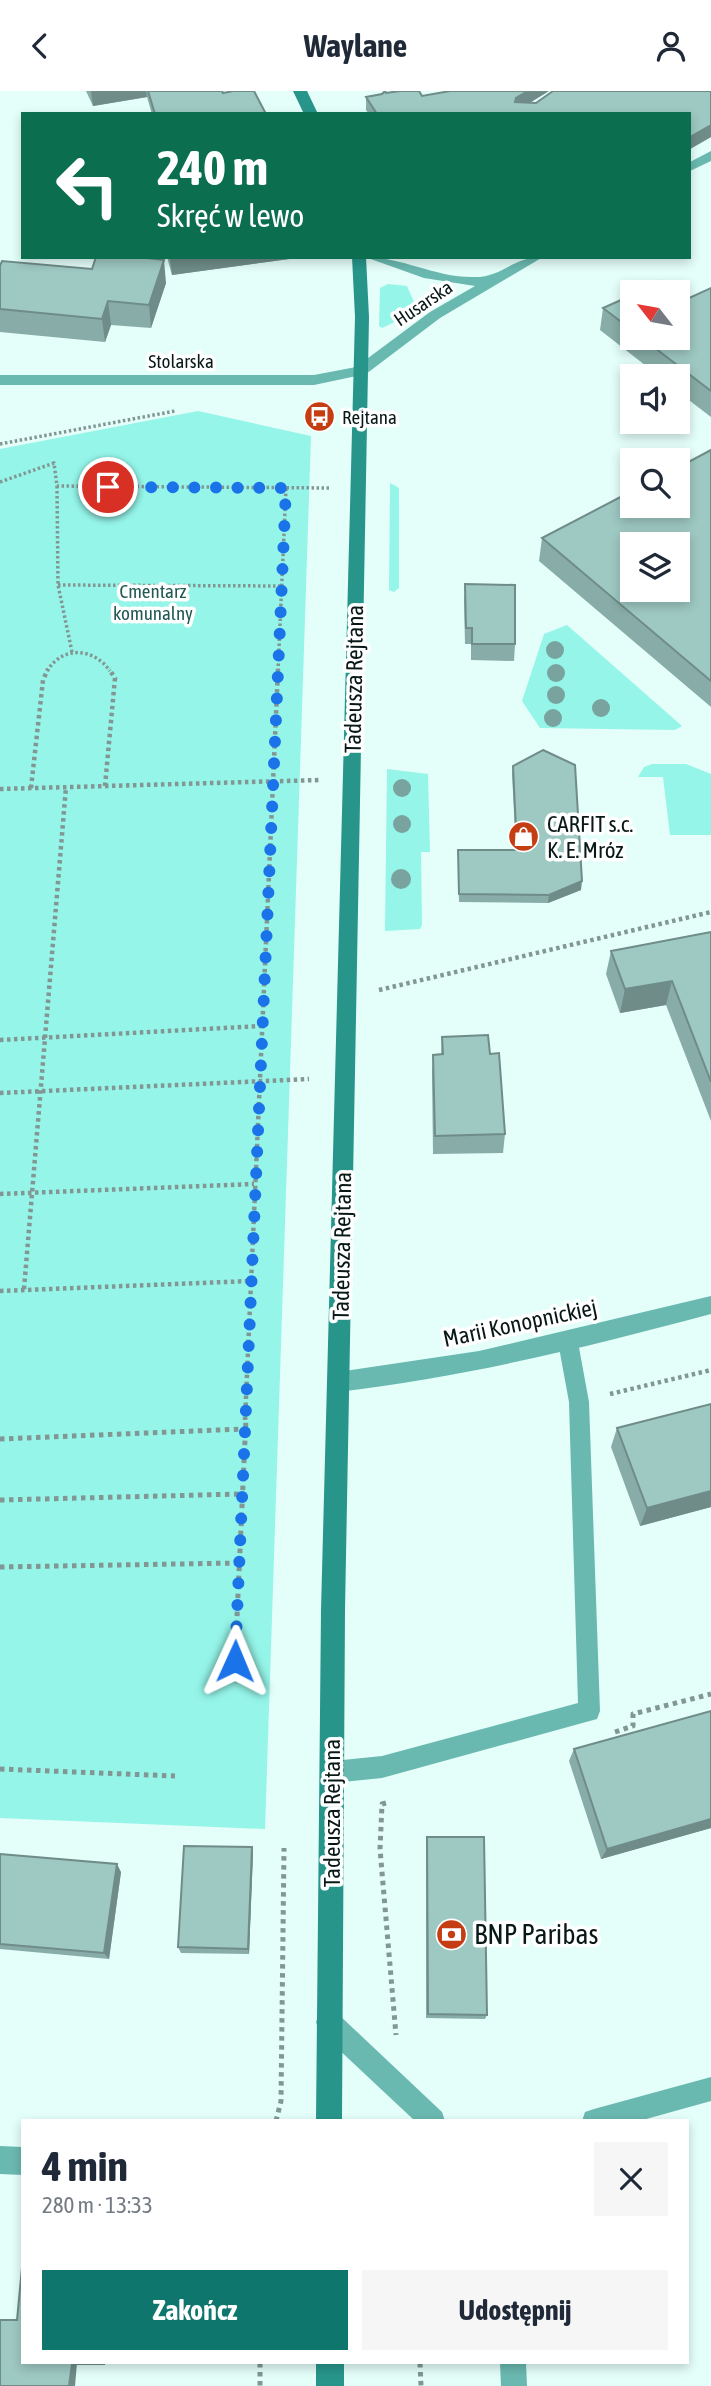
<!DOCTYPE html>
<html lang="pl">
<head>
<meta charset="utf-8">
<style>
	:root { --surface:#fff; --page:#f6f6f7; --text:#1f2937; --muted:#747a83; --accent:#0f766e }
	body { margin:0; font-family:"Asap Condensed",sans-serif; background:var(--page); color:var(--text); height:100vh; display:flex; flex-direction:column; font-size:26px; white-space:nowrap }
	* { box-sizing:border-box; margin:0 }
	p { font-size:23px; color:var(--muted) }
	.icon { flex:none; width:38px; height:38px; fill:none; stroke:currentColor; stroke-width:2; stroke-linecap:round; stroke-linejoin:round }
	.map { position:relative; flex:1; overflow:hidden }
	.panel { position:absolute; left:21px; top:2028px; width:668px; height:245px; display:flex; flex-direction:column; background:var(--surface); border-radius:0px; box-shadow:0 4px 10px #0003 }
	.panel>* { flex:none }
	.hud { position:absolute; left:21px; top:21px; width:670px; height:147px; border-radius:0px; box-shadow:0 4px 10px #0003; background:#0b6e4f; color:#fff; overflow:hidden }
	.needle { width:46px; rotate:301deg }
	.buttons { position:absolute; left:620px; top:189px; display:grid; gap:14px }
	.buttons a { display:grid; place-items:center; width:70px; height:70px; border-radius:0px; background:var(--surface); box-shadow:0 4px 10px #0003; font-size:35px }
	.pin { position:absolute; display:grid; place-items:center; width:60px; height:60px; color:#fff; margin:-30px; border:4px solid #fff; border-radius:50%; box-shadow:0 2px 7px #0007 }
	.me { position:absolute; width:77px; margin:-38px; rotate:1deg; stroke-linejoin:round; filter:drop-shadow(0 0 5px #0008) }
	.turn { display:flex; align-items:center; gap:24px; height:147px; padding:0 21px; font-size:32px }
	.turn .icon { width:91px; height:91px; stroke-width:2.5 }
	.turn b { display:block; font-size:49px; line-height:60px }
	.round { display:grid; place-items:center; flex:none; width:74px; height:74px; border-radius:0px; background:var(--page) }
	.head { display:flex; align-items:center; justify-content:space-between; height:119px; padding:0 21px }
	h1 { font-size:42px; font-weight:700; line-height:52px }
	.cta { display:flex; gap:14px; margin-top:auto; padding:14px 21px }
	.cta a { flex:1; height:80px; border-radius:0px; background:var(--accent); color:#fff; font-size:28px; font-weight:700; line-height:80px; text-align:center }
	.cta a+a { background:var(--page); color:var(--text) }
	header { display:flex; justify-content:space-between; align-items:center; height:91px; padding:0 21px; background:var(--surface); font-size:32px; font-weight:700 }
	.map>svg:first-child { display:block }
	.green { fill:#95f5e9 }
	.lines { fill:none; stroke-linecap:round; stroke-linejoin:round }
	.path-far2 { stroke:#829794; stroke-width:3.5; stroke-dasharray:2.5 2.5; stroke-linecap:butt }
	.path-far1 { stroke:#829794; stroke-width:4.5; stroke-dasharray:3.5 3.5; stroke-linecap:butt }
	.path { stroke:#829794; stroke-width:5; stroke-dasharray:4.5 4.5; stroke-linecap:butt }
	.lane { fill:#6ab9b0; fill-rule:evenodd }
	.street { fill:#6ab9b0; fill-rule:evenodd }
	.secondary { fill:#28958b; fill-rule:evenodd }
	.tree { fill:#79a39e }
	.wall { fill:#88aca7 }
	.shaded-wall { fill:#6f8c88 }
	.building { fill:#9ec8c2; stroke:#6f8c88; stroke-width:2; fill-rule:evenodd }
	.route { stroke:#1a73e8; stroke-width:12; stroke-dasharray:0 21.6 }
	.labels { text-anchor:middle; stroke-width:7; stroke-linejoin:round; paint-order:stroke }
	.far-street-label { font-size:19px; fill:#081816; stroke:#fff }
	.far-poi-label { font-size:19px; fill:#081816; stroke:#fff; text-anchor:start }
	.far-park-label { font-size:19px; fill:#215953; stroke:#fff }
	.street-label { font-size:23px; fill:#081816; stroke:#fff }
	.poi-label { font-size:23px; fill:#081816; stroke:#fff; text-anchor:start }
	.near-poi-label { font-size:28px; fill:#081816; stroke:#fff; text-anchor:start }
</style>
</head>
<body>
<header><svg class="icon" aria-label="back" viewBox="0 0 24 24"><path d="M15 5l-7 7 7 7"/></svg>Waylane<svg class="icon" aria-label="person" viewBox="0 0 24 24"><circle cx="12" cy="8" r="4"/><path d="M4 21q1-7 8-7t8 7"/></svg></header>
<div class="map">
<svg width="711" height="2295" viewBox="0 0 711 2295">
	<rect width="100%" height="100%" fill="#e4fefa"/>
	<!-- green -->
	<path class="green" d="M 388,193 L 407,195 L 418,220 L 382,237 L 379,235 L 380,197 Z
		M 198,320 L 311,345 L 265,1738 L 0,1727 L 0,358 Z
		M 390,392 L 399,397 L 399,497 L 394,501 L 389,499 Z
		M 567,534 L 682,635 L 675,639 L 540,637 L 522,610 L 544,543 Z
		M 652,673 L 686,673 L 711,683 L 711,744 L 670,744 L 663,686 L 638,686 L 644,676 Z
		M 387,678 L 428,683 L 430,761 L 421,761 L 422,834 L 420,838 L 385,840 Z"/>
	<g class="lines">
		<!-- path-far2 -->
		<path class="path-far2" d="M 0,353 L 175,320
			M 0,391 L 54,372 L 57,395 L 329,397
			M 57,395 L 58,494 L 72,561
			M 58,494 L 281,495
			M 47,580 C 63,554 94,557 110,580
			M 278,580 L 286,397"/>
		<!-- path-far1 -->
		<path class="path-far1" d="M 105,695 L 115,587 L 109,578
			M 31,697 L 43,589 L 48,578
			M 0,698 L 320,689
			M 379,899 L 711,821
			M 0,949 L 261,935
			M 0,1002 L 309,988
			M 0,1103 L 254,1093
			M 24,1198 L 66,696
			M 0,1200 L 250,1190
			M 610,1303 L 711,1279
			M 245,1329 L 278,578"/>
		<!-- path -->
		<path class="path" d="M 0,1348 L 243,1338
			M 0,1409 L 241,1403
			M 0,1476 L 237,1472
			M 235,1570 L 246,1327
			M 615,1641 L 633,1635 L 633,1623 L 711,1603
			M 0,1678 L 175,1685
			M 386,1712 L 382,1713 L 380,1758 L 396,1944
			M 276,2030 L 281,2010 L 284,1757
			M 260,2272 L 260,2295
			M 420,2272 L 421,2295"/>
		<!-- lane -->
		<path class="lane" d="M 568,1242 L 575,1245 L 578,1251 L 589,1311 L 600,1620 L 597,1628 L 382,1687 L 333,1692 L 325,1689 L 322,1681 L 325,1673 L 333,1670 L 382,1665 L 578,1612 L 569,1311 L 558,1251 L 561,1245 Z
			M 328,1919 L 337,1922 L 442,2021 L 445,2030 L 415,2030 L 319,1940 L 316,1931 L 319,1922 Z
			M 711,1986 L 711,2010 L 639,2030 L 582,2030 L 585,2021 L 594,2018 Z
			M 500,2272 L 526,2272 L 527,2295 L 501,2295 Z"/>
		<!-- street -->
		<path class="street" d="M 711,60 L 711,70 L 690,80 L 690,71 Z
			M 365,166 C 402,166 434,186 472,186 C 503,187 511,166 543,166 L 440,227 L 366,283 L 314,294 L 0,294 L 0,284 L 314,284 L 356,276 L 430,221 L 475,195 L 424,187 Z
			M 711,1205 L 711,1223 C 588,1256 465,1286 338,1301 L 330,1298 L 327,1291 L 330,1284 L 338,1281 L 479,1260 Z
			M 0,2055 L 23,2056 L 23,2084 L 0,2083 Z"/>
		<!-- secondary -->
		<path class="secondary" d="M 293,0 L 307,0 L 318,23 L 304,23 Z
			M 352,166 L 366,166 L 369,226 L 345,1519 L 342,2030 L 316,2030 L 321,1519 L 355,226 Z
			M 316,2272 L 344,2272 L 344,2295 L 316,2295 Z"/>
	</g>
	<!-- trees -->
	<g class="tree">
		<circle cx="555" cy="559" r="9"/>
		<circle cx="556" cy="582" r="9"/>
		<circle cx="556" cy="604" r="9"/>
		<circle cx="601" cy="617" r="9"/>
		<circle cx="553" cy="627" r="9"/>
		<circle cx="402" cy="697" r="9"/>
		<circle cx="402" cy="733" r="9"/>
		<circle cx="401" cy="788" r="10"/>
	</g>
	<!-- wall -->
	<path class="wall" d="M 86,0 L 222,0 L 223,2 L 266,23 L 152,23 L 147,6 L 93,15 Z
		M 450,0 L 549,0 L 529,12 L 536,12 L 711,0 L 711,46 L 690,58 L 690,23 L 369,23 L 366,19 L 366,6 L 386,2 L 422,5 Z
		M 167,166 L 304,166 L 172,184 Z
		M 0,175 L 166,192 L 151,237 L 111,234 L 105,251 L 0,241 Z
		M 711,197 L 711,326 L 677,300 L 677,285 L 659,285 L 600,239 L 603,217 L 632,204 L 632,247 L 677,247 L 687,208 Z
		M 711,359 L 711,616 L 539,470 L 542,447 Z
		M 465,493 L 515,553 L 514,570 L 471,569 L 471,553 L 465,553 L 464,510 Z
		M 513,675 L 581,799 L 548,812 L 459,811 L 458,759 L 516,759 L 512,683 Z
		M 711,841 L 711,1030 L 666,914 L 620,922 L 606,883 L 611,860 Z
		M 442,946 L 490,963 L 505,1043 L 503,1062 L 433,1063 L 432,983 L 433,964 L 441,963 Z
		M 711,1313 L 711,1416 L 640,1435 L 611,1356 L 617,1337 Z
		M 711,1620 L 711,1737 L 601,1768 L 569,1670 L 574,1658 Z
		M 427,1746 L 487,1924 L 485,1928 L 426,1927 L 426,1752 Z
		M 252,1756 L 253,1762 L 249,1863 L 181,1862 L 178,1856 Z
		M 0,1763 L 121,1781 L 109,1868 L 0,1858 Z"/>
	<!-- shaded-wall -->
	<path class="shaded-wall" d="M 91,0 L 146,0 L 147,6 L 93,15 Z
		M 528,0 L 549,0 L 515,21 L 516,7 Z
		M 711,34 L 711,46 L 690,58 L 690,46 Z
		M 181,166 L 304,166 L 172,184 L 170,168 Z
		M 164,169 L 166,192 L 151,237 L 149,214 Z
		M 108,210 L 111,234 L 105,251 L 102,228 Z
		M 582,790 L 581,799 L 548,812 L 549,804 Z
		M 672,890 L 666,914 L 620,922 L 625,898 Z
		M 711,1400 L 711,1416 L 640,1435 L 647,1417 Z
		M 711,1728 L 711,1737 L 601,1768 L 607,1758 Z
		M 252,1756 L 253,1762 L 249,1863 L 248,1858 Z
		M 117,1773 L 121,1781 L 109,1868 L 104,1862 Z
		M 77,2272 L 75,2295 L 69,2295 L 72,2273 Z"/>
	<!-- building -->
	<path class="building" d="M 148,0 L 222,0 L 223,2 L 233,0 L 254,0 L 266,23 L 155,23 Z
		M 385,0 L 386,2 L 400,0 L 419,0 L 422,5 L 450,0 L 528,0 L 516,7 L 515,11 L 536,12 L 553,0 L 711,0 L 711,34 L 690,46 L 690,23 L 377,23 L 366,6 L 382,3 Z
		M 96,166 L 138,166 L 164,169 L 149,214 L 108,210 L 102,228 L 0,218 L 0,175 L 2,170 L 92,178 Z
		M 662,190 L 687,208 L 711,197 L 711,300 L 642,247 L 677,247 L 677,201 L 637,201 Z
		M 632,204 L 632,239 L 603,217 Z
		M 711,359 L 711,590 L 542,447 L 632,400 L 632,415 L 677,415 L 677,377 ZM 632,453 L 677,453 L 677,499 L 632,499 Z
		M 465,493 L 515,494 L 515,553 L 472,553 L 472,537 L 466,537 Z
		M 543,659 L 575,674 L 582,790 L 549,804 L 459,803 L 458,759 L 517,759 L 513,675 Z
		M 711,841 L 711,991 L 672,890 L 625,898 L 611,860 Z
		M 488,944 L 490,963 L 499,962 L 505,1043 L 435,1045 L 433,964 L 443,963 L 442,946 Z
		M 711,1313 L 711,1400 L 647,1417 L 617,1337 Z
		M 711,1620 L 711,1728 L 607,1758 L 574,1658 Z
		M 427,1746 L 484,1746 L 487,1924 L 428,1923 Z
		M 184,1755 L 252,1756 L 248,1858 L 178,1856 Z
		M 0,1763 L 117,1773 L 104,1862 L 0,1853 Z
		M 23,2166 L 23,2272 L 104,2272 L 104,2273 L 72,2273 L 69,2295 L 0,2295 L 0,2229 L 17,2229 Z"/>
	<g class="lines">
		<!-- route -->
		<path class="route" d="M 108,396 L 286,397 L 235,1570"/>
	</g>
	<!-- icons -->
	<defs>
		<symbol id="bus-disc" viewBox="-11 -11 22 22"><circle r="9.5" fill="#c53d13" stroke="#fff"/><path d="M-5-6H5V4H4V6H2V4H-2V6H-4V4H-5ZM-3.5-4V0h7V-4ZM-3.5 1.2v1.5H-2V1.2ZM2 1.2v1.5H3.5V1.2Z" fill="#fff"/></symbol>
		<symbol id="shop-disc" viewBox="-11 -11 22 22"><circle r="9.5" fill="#c53d13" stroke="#fff"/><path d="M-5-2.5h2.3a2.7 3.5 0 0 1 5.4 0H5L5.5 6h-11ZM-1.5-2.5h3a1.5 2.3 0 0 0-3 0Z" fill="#fff"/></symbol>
		<symbol id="bank-disc" viewBox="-11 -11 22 22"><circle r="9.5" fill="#c53d13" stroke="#fff"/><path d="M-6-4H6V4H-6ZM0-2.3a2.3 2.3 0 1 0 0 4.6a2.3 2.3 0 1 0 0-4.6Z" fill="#fff"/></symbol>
	</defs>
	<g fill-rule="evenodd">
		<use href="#bus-disc" x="302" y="308" width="35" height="35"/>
		<use href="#shop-disc" x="506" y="728" width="35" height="35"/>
		<use href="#bank-disc" x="434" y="1826" width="35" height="35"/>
	</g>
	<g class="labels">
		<!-- far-street labels -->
		<g class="far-street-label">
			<text transform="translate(423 212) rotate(-34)" y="7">Husarska</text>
			<text x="181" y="277">Stolarska</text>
		</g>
		<!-- far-poi labels -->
		<g class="far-poi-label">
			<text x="342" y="333">Rejtana</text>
		</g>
		<!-- far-park labels -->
		<g class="far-park-label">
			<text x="153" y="507">Cmentarz<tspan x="153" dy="22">komunalny</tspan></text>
		</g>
		<!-- street labels -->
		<g class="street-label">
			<text transform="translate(354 588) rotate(-89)" y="8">Tadeusza Rejtana</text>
			<text transform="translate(342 1155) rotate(-89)" y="8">Tadeusza Rejtana</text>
			<text transform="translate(520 1232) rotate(-12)" y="8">Marii Konopnickiej</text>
			<text transform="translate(332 1722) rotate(-90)" y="8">Tadeusza Rejtana</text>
		</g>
		<!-- poi labels -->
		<g class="poi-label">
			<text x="547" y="741">CARFIT s.c.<tspan x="547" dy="26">K. E. Mróz</tspan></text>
		</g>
		<!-- near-poi labels -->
		<g class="near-poi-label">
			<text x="474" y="1853">BNP Paribas</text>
		</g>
	</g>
</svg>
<div class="buttons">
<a><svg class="needle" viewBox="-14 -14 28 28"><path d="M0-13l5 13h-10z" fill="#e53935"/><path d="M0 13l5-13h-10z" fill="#747a83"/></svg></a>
<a><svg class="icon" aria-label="sound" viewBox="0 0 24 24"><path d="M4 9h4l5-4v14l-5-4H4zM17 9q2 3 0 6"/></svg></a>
<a><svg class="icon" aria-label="search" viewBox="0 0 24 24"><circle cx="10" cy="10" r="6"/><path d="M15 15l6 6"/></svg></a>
<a><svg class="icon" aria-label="layers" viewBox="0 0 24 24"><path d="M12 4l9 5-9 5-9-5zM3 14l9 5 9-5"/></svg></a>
</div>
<div class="pin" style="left:108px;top:396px;background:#d93025"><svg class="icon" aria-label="arrive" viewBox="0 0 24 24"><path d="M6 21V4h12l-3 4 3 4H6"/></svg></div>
<svg class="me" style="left:235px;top:1570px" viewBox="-20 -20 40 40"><path d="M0-17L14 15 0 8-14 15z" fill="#1a73e8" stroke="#fff" stroke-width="4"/></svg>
<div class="hud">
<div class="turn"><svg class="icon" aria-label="left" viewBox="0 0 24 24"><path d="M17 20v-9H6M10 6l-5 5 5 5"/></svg><div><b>240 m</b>Skręć w lewo</div></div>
</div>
<section class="panel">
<div class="head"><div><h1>4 min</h1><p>280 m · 13:33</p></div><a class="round"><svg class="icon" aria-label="close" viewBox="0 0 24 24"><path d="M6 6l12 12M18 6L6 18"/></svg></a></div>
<div class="cta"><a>Zakończ</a><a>Udostępnij</a></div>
</section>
</div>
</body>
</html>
